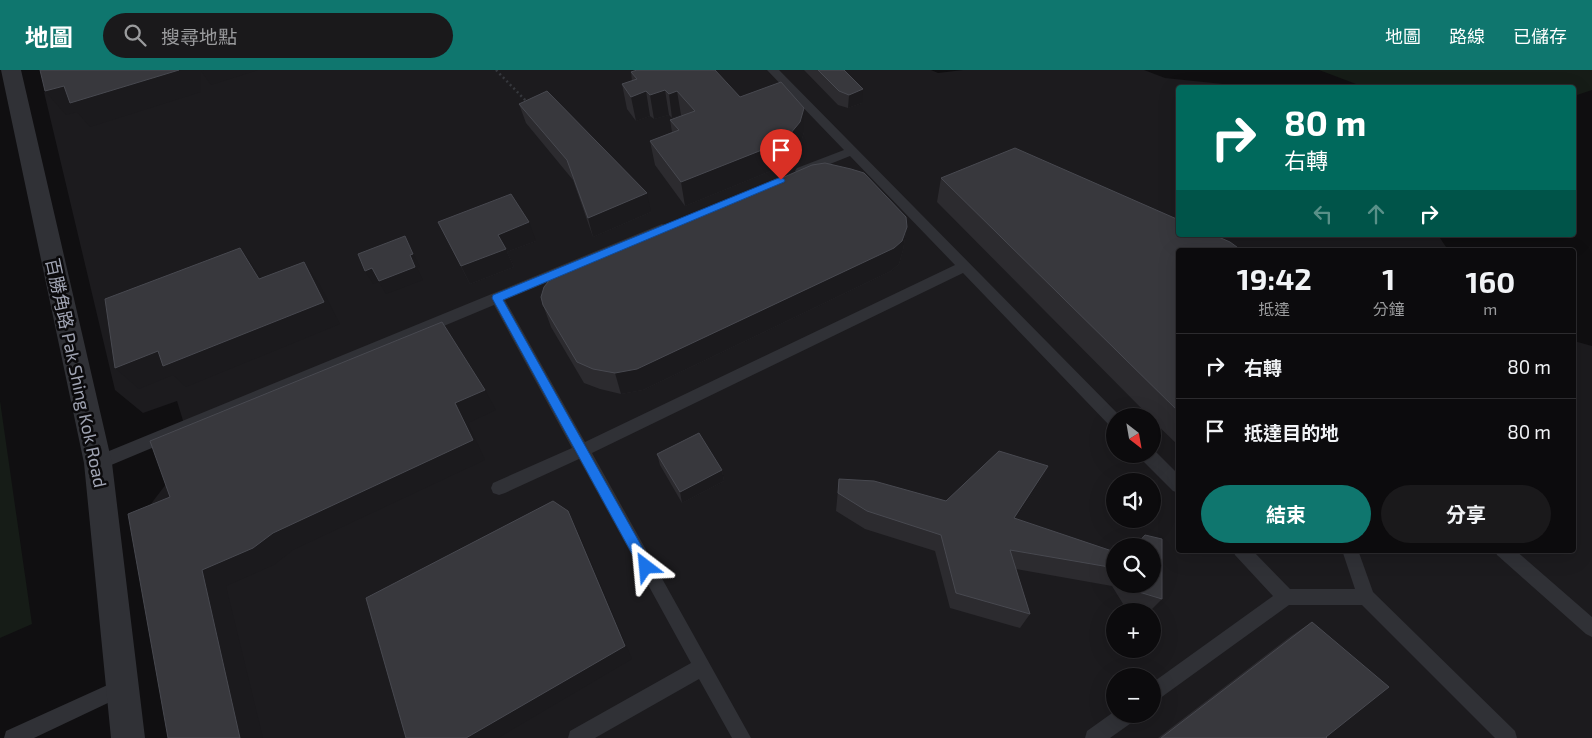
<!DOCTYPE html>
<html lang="zh-TW">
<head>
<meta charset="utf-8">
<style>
	:root { --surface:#0c0b0d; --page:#1a191b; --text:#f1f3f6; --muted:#9a9b9d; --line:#2c2b2e; --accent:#0f766e }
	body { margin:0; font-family:"Exo 2","Noto Sans TC",sans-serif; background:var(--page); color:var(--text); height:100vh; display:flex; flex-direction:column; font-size:19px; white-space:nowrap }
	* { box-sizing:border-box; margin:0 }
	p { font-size:16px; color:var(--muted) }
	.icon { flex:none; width:28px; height:28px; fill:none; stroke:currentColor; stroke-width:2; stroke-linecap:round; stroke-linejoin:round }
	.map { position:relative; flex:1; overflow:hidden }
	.drawer { position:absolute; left:1176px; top:178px; width:400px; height:305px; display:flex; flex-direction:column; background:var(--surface); border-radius:5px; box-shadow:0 5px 20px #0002,0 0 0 1px var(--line) }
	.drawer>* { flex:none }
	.banner { position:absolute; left:1176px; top:15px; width:400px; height:152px; border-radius:5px; box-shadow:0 5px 20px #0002,0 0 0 1px var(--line); background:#00695c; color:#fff; overflow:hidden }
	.needle { width:32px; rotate:149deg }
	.buttons { position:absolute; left:1106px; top:338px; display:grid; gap:10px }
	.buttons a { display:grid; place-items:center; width:55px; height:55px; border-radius:50%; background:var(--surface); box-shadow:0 5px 20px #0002,0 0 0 1px var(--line); font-size:25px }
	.pin { position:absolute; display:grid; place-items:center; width:42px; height:42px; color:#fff; margin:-51px -21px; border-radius:50% 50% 50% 0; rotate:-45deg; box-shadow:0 0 5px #0007 }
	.pin .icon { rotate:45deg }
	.me { position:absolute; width:55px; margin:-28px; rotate:331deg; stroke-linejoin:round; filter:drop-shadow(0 0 4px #0008) }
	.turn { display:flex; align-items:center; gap:18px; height:105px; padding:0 25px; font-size:22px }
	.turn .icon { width:65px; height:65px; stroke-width:2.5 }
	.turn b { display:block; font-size:35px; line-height:42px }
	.lanes { display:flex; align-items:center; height:48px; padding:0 25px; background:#0003; justify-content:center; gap:25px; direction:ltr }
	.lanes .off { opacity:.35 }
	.eta { display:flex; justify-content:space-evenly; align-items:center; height:85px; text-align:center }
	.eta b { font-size:30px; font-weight:700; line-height:35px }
	.cta { display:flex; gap:10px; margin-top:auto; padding:10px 25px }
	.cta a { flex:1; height:58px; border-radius:30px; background:var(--accent); color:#fff; font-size:20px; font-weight:700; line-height:58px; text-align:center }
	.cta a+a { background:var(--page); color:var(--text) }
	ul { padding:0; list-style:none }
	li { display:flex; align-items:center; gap:15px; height:65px; padding:0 25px; border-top:1px solid var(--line) }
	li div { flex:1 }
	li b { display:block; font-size:19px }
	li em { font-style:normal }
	header { display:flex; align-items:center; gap:30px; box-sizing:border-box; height:70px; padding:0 25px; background:var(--accent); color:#fff }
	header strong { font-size:24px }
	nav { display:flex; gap:28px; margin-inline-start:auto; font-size:18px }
	.search { width:350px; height:45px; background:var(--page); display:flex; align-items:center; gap:12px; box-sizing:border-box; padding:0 18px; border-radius:28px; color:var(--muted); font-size:19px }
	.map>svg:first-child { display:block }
	.built { fill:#1c1b1e; fill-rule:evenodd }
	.green { fill:#161c17 }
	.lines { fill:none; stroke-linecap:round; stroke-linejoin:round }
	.path { stroke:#36383d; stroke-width:2.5; stroke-dasharray:2 3; stroke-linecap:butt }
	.service { fill:#303136; fill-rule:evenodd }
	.minor { fill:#303136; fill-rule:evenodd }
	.wall { fill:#2c2b2f }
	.shaded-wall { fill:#1b1a1d }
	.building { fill:#38383d; stroke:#484950 }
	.route { fill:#1a73e8; stroke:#114b97 }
	.labels { text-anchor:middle; stroke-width:5; stroke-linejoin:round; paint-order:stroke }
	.street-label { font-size:18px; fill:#a0a4b3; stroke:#0b0a0c }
</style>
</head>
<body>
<header>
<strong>地圖</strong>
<div class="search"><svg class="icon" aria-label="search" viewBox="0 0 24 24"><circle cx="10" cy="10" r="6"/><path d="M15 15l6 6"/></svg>搜尋地點</div>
<nav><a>地圖</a><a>路線</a><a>已儲存</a></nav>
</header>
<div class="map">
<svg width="1592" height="668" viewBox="0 0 1592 668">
	<rect width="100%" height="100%" fill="#100f11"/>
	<!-- built -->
	<path class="built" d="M 67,0 L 931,0 L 938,3 L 963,0 L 1144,0 L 1165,8 L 1252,17 L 1179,18 L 1179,165 L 1438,165 L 1448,180 L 1179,180 L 1179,480 L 1574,480 L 1574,271 L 1592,276 L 1592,668 L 174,668 L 141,447 L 192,380 L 177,331 L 143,343 L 115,320 L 44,22 ZM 1115,346 L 1152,346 L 1152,384 L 1115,384 ZM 1115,411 L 1152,411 L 1152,449 L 1115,449 ZM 1115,476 L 1152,476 L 1152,514 L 1115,514 ZM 1115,541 L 1152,541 L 1152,579 L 1115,579 ZM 1115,606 L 1152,606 L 1152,644 L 1115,644 Z"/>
	<!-- green -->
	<path class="green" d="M 1319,0 L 1592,0 L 1592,20 L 1574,26 L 1574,18 L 1364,17 Z
		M 0,331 L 32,554 L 0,568 Z"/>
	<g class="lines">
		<!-- path -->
		<path class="path" d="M 496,0 L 528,33"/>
		<!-- service -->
		<path class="service" d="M 767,0 L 779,0 L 1120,346 L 1115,346 L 1115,357 L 1110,356 L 963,203 L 592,383 L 751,668 L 732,668 L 699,609 L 595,668 L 568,668 L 570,661 L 691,593 L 579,389 L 505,423 L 499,425 L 493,423 L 491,418 L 493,413 L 572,378 L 494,235 L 104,398 L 98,400 L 92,398 L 90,393 L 92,388 L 662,154 L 667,156 L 669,159 L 667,162 L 505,230 L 585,372 L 955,195 L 850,86 L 805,104 L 797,104 L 795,101 L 797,98 L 844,80 Z
			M 1153,379 L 1179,405 L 1179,423 L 1173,421 L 1141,389 L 1139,384 L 1152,384 Z
			M 1233,480 L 1252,480 L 1290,519 L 1355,519 L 1342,480 L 1358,480 L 1373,522 L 1515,661 L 1517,668 L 1495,668 L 1362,535 L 1289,535 L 1152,634 L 1152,613 L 1273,526 L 1235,485 Z
			M 1495,480 L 1515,480 L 1592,547 L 1592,567 L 1586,564 L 1497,485 Z
			M 123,608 L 129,611 L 132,617 L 129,623 L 34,668 L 4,668 L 6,661 Z
			M 1115,641 L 1115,644 L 1136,644 L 1134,651 L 1110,668 L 1085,668 L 1087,661 Z"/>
		<!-- minor -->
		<path class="minor" d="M 1,0 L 21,0 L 112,393 L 145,668 L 111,668 L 84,393 Z"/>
	</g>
	<!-- wall -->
	<path class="wall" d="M 804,0 L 844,0 L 862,33 L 848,38 L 838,35 Z
		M 631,2 L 740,27 L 804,38 L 804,62 L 800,76 L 790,88 L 773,100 L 685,136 L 655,95 L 650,71 L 672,62 L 670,50 L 682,46 L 681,45 L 672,48 L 669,45 L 654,49 L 650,46 L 636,51 L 627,39 L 622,14 L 632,11 Z
		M 519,34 L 651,142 L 593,167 L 573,110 L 526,53 Z
		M 941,108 L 1179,180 L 1179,376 L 1152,350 L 1152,346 L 1149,346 L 937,132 Z
		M 438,152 L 536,171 L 507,182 L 514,197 L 470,214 Z
		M 907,157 L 903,180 L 899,194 L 891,201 L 643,320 L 621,324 L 600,319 L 584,313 L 551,257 L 543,235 Z
		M 657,384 L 722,400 L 724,411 L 682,433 L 660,395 Z
		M 1048,396 L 1039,414 L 1016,449 L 1115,482 L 1115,514 L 1152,514 L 1162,529 L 1150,541 L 1139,541 L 1125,537 L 1112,516 L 1016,499 L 1030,544 L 1020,558 L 950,538 L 935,481 L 865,459 L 836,441 L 839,409 L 946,431 Z
		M 1312,552 L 1326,667 L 1327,668 L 1158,668 L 1291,566 Z"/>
	<!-- shaded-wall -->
	<path class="shaded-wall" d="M 179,0 L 201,0 L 201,22 L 90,57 L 77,42 L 66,45 L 45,21 L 64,16 Z
		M 204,0 L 258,0 L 211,15 L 201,1 Z
		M 863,19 L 862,33 L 848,38 L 849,25 Z
		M 665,20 L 669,45 L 654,49 L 650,25 Z
		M 646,21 L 650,46 L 636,51 L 631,27 Z
		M 677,21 L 681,45 L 672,48 L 669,24 Z
		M 804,38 L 804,62 L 800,76 L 790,88 L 773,100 L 685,136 L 681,112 Z
		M 647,123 L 651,142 L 593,167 L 588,148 Z
		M 529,152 L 536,171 L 507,182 L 514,197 L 470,214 L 461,196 L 498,165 Z
		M 907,157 L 903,180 L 899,194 L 891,201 L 643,320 L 621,324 L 615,303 Z
		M 405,166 L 420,197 L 417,198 L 423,210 L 386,224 L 379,212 L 373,214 L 365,201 L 410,185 Z
		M 240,178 L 257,201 L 277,232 L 259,209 Z
		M 304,192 L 320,215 L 340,254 L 186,317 L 173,305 L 139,319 L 115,298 Z
		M 485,320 L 496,340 L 468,353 L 485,390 L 293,480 L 274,495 L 226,516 L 263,668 L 240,668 L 202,500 L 273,463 L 455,333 Z
		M 1048,396 L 1039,414 L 1005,466 L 1014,448 Z
		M 722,400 L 724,411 L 682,433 L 680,422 Z
		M 568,441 L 577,459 L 632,589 L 498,668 L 466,668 Z"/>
	<!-- building -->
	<path class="building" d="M 40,0 L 179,0 L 70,33 L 64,16 L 45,21 Z
		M 637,0 L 715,0 L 740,27 L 781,12 L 804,38 L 800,52 L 790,64 L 772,76 L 681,112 L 650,71 L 679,60 L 670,50 L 695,41 L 677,21 L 669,24 L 665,20 L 650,25 L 646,21 L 631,27 L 622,14 L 637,9 L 631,2 Z
		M 818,0 L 844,0 L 863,19 L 849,25 L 839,21 Z
		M 547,21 L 647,123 L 588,148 L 567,90 L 519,34 Z
		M 1015,78 L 1179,150 L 1179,165 L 1214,165 L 1230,172 L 1241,180 L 1179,180 L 1179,342 L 941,108 Z
		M 825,93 L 851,99 L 864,103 L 906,147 L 907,157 L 902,171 L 894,178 L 637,299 L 615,303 L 593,299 L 577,292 L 543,235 L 541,227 L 544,217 L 552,207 L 812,95 Z
		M 511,124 L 529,152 L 498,165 L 506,179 L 461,196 L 438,152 Z
		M 405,166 L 413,184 L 410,185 L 415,197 L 379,211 L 372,198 L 365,201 L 358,184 Z
		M 240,178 L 259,209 L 304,192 L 324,232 L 163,296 L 158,281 L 115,298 L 105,229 Z
		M 442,252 L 485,320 L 455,333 L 473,370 L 273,463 L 253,478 L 202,500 L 240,668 L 168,668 L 128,444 L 170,427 L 150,371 Z
		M 699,363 L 722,400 L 680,422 L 657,384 Z
		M 999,381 L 1048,396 L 1014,448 L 1115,482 L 1115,498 L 1010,480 L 1030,544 L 956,523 L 941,465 L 867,441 L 838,423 L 839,409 L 874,411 L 946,431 Z
		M 553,431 L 568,441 L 625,576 L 466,668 L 406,668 L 366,528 Z
		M 1145,465 L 1162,469 L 1162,529 L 1139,522 L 1134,514 L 1152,514 L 1152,476 L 1135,476 Z
		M 1312,552 L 1389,617 L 1326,667 L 1327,668 L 1161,668 Z"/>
	<!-- route -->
	<path class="route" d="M 781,107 L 785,110 L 784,112 L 503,230 L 651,493 L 653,497 L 651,502 L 646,503 L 642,502 L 492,228 L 493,225 Z"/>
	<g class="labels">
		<!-- street labels -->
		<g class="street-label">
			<text transform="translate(76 303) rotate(78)" y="6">百勝角路 Pak Shing Kok Road</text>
		</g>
	</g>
</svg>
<div class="buttons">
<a><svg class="needle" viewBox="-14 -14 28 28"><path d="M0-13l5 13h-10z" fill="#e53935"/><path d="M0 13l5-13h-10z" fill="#9a9b9d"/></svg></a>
<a><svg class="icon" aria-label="sound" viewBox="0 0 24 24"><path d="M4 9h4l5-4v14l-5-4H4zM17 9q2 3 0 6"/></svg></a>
<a><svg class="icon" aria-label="search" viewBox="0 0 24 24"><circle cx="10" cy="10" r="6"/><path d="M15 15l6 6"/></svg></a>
<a>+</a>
<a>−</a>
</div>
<div class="pin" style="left:781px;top:110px;background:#d93025"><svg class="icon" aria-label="arrive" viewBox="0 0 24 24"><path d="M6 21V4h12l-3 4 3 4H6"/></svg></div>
<svg class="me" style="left:646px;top:497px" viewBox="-20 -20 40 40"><path d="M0-17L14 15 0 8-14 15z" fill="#1a73e8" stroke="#fff" stroke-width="4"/></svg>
<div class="banner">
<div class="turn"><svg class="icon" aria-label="right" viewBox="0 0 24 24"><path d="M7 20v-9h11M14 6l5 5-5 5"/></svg><div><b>80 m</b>右轉</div></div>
<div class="lanes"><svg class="icon off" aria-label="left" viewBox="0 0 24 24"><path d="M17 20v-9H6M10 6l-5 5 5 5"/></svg><svg class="icon off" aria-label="ahead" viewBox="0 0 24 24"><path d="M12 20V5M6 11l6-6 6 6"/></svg><svg class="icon" aria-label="right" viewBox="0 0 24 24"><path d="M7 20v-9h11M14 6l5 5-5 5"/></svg></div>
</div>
<section class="drawer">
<div class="eta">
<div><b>19:42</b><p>抵達</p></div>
<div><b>1</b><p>分鐘</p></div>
<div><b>160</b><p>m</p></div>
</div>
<ul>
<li><svg class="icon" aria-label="right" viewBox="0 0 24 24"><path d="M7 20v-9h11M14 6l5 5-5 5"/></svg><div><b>右轉</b></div><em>80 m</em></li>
<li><svg class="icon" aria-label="arrive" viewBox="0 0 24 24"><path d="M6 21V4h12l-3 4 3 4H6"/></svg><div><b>抵達目的地</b></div><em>80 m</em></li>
</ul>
<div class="cta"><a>結束</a><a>分享</a></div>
</section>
</div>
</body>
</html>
